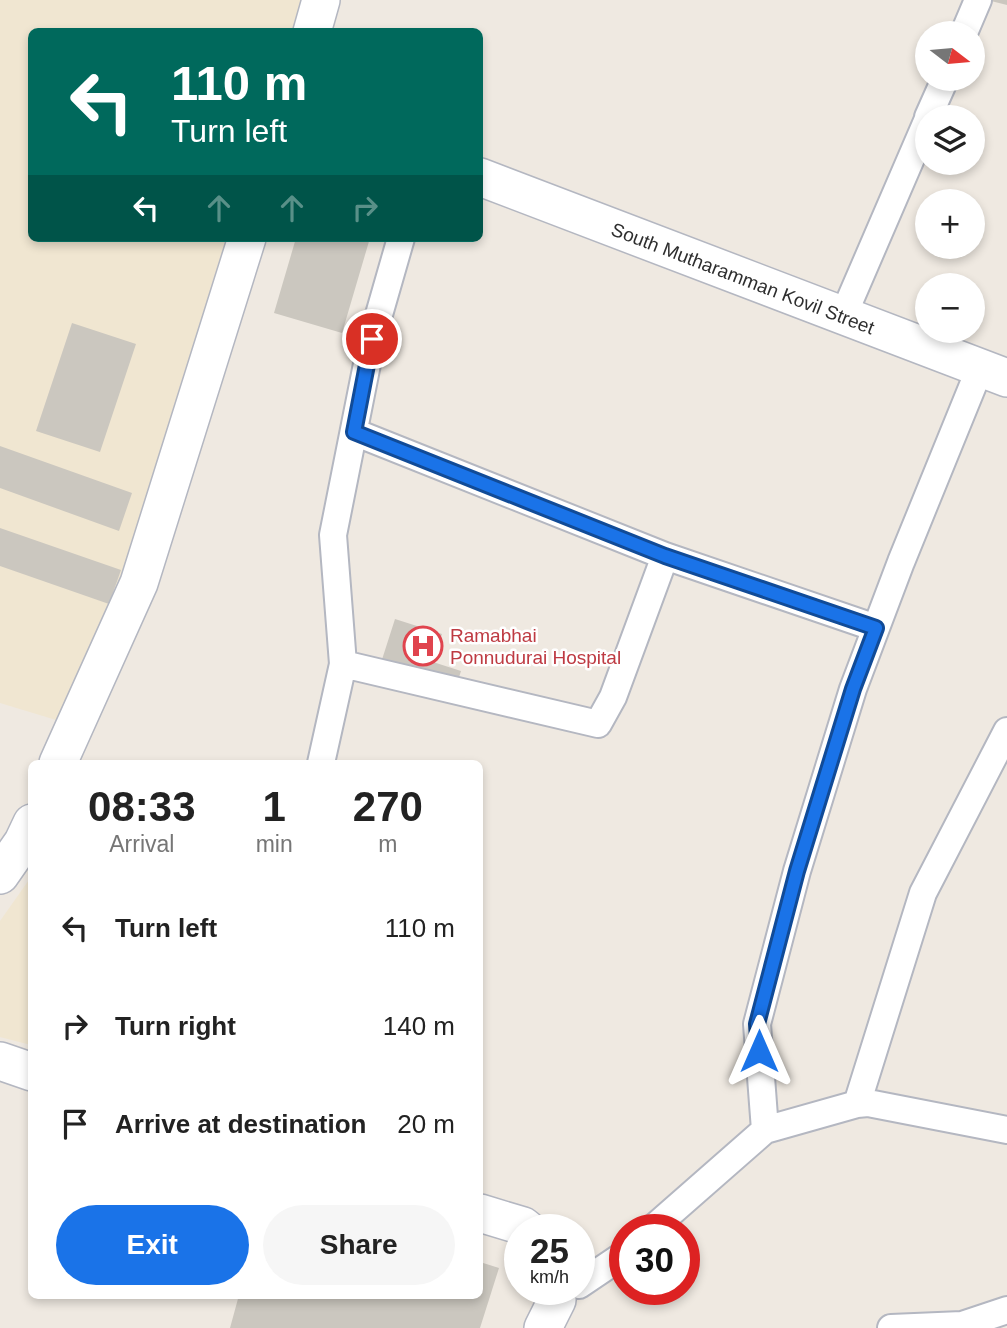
<!DOCTYPE html>
<html lang="en">
<head>
<meta charset="utf-8">
<style>
	:root { --surface:#fff; --page:#f6f6f6; --text:#222; --muted:#767676; --accent:#1a73e8 }
	body { margin:0; font-family:Arial,sans-serif; background:var(--page); color:var(--text); height:100vh; display:flex; flex-direction:column; font-size:26px; white-space:nowrap }
	* { box-sizing:border-box; margin:0 }
	p { font-size:23px; color:var(--muted) }
	.icon { flex:none; width:38px; height:38px; fill:none; stroke:currentColor; stroke-width:2; stroke-linecap:round; stroke-linejoin:round }
	.map { position:relative; flex:1; overflow:hidden }
	.sheet { position:absolute; left:28px; top:760px; width:455px; height:539px; display:flex; flex-direction:column; background:var(--surface); border-radius:10px; box-shadow:0 4px 10px #0003 }
	.sheet>* { flex:none }
	.banner { position:absolute; left:28px; top:28px; width:455px; height:214px; border-radius:10px; box-shadow:0 4px 10px #0003; background:#00695c; color:#fff; overflow:hidden }
	.needle { width:46px; rotate:106deg }
	.controls { position:absolute; left:915px; top:21px; display:grid; gap:14px }
	.controls a { display:grid; place-items:center; width:70px; height:70px; border-radius:50%; background:var(--surface); box-shadow:0 4px 10px #0003; font-size:35px }
	.speed { position:absolute; left:504px; top:1214px; display:flex; gap:14px; font-size:35px; font-weight:700; text-align:center }
	.speed>* { display:grid; place-content:center; width:91px; height:91px; border-radius:50%; background:var(--surface); box-shadow:0 4px 10px #0003; line-height:1 }
	.speed small { font-size:18px; font-weight:400 }
	.speed .limit { border:10px solid #d22; background:#fff; color:#111 }
	.pin { position:absolute; display:grid; place-items:center; width:60px; height:60px; color:#fff; margin:-30px; border:4px solid #fff; border-radius:50%; box-shadow:0 2px 7px #0007 }
	.me { position:absolute; width:77px; margin:-38px; rotate:0deg; stroke-linejoin:round; filter:drop-shadow(0 0 5px #0008) }
	.turn { display:flex; align-items:center; gap:24px; height:147px; padding:0 28px; font-size:32px }
	.turn .icon { width:91px; height:91px; stroke-width:2.5 }
	.turn b { display:block; font-size:49px; line-height:60px }
	.lanes { display:flex; align-items:center; height:66px; padding:0 28px; background:#0003; justify-content:center; gap:35px; direction:ltr }
	.lanes .off { opacity:.35 }
	.eta { display:flex; justify-content:space-evenly; align-items:center; height:119px; text-align:center }
	.eta b { font-size:42px; font-weight:600; line-height:49px }
	.button { display:flex; gap:14px; margin-top:auto; padding:14px 28px }
	.button a { flex:1; height:80px; border-radius:42px; background:var(--accent); color:#fff; font-size:28px; font-weight:600; line-height:80px; text-align:center }
	.button a+a { background:var(--page); color:var(--text) }
	ul { padding:0; list-style:none }
	li { display:flex; align-items:center; gap:21px; height:98px; padding:0 28px }
	li div { flex:1 }
	li b { display:block; font-size:26px }
	li em { font-style:normal }
	.map>svg:first-child { display:block }
	.education { fill:#f0e6d1 }
	.building { fill:#cbc7bf }
	.lines { fill:none; stroke-linecap:round; stroke-linejoin:round }
	.street-casing { stroke:#b4b7c1; stroke-width:30 }
	.secondary-casing { stroke:#b4b7c1; stroke-width:40 }
	.street { stroke:#fff; stroke-width:26 }
	.secondary { stroke:#fff; stroke-width:37 }
	.route-casing { stroke:#114b97; stroke-width:18 }
	.route { stroke:#1a73e8; stroke-width:12 }
	.labels { text-anchor:middle; stroke-width:5; stroke-linejoin:round; paint-order:stroke }
	.street-label { font-size:19px; fill:#2e2e2e; stroke:#fff }
	.health-label { font-size:19px; fill:#be3a42; stroke:#fff; text-anchor:start }
</style>
</head>
<body>
<div class="map">
<svg width="1007" height="1328" viewBox="0 0 1007 1328">
	<rect width="100%" height="100%" fill="#efe9e1"/>
	<!-- education -->
	<path class="education" d="M 0,0 L 304,0 L 295,31 L 32,32 L 32,238 L 233,238 L 137,562 L 66,723 L 0,703 Z
		M 31,877 L 31,1045 L 0,1037 L 0,921 Z"/>
	<!-- building -->
	<path class="building" d="M 991,0 L 1007,0 L 1007,5 L 991,1 Z
		M 296,238 L 370,238 L 342,333 L 274,313 Z
		M 72,323 L 136,344 L 100,452 L 36,431 Z
		M 0,446 L 132,493 L 119,531 L 0,488 Z
		M 0,528 L 121,570 L 109,604 L 0,566 Z
		M 395,619 L 442,634 L 433,662 L 461,671 L 453,696 L 378,672 Z
		M 480,1262 L 499,1268 L 480,1328 L 230,1328 L 239,1295 L 480,1295 Z"/>
	<g class="lines">
		<defs>
			<path id="street" d="M 964,33 L 978,0
				M 928,117 L 945,79
				M 843,316 L 928,119
				M 354,432 L 665,556 L 876,628
				M 343,664 L 598,724 L 613,697 L 665,556
				M 321,763 L 343,664 L 333,535 L 372,339 L 401,238
				M 857,1104 L 923,893 L 1007,731
				M 765,1130 L 757,1024 L 797,871 L 853,689 L 901,562 L 980,368
				M 651,1230 L 765,1130 L 857,1104 L 868,1103 L 1007,1130
				M 579,1285 L 625,1254
				M 891,1328 L 962,1325 L 1007,1310"/>
			<path id="secondary" d="M 312,32 L 321,0
				M 480,177 L 1007,378
				M 58,763 L 139,583 L 247,238
				M 0,875 L 23,842 L 32,823
				M 0,1061 L 32,1072
				M 480,1213 L 523,1226 L 528,1230
				M 543,1328 L 557,1300 L 555,1290"/>
		</defs>
		<!-- street casing -->
		<use href="#street" class="street-casing"/>
		<!-- secondary casing -->
		<use href="#secondary" class="secondary-casing"/>
		<!-- street -->
		<use href="#street" class="street"/>
		<!-- secondary -->
		<use href="#secondary" class="secondary"/>
	</g>
	<g class="lines">
		<defs>
			<path id="route" d="M 372,339 L 354,432 L 665,556 L 876,628 L 853,689 L 797,871 L 757,1024 L 759,1051"/>
		</defs>
		<!-- route casing -->
		<use href="#route" class="route-casing"/>
		<!-- route -->
		<use href="#route" class="route"/>
	</g>
	<!-- icons -->
	<defs>
		<symbol id="hospital-ring" viewBox="-11 -11 22 22"><circle r="9.5" fill="#fff" stroke="#e0444e" stroke-width="1.5"/><path d="M-5-5h3v3.5h4V-5h3V5h-3V1.5h-4V5h-3Z" fill="#e0444e"/></symbol>
	</defs>
	<g fill-rule="evenodd">
		<use href="#hospital-ring" x="401" y="624" width="44" height="44"/>
	</g>
	<g class="labels">
		<!-- street labels -->
		<g class="street-label">
			<text transform="translate(743 278) rotate(21)" y="7">South Mutharamman Kovil Street</text>
		</g>
		<!-- health labels -->
		<g class="health-label">
			<text x="450" y="642">Ramabhai<tspan x="450" dy="22">Ponnudurai Hospital</tspan></text>
		</g>
	</g>
</svg>
<div class="controls">
<a><svg class="needle" viewBox="-14 -14 28 28"><path d="M0-13l5 13h-10z" fill="#e53935"/><path d="M0 13l5-13h-10z" fill="#767676"/></svg></a>
<a><svg class="icon" aria-label="layers" viewBox="0 0 24 24"><path d="M12 4l9 5-9 5-9-5zM3 14l9 5 9-5"/></svg></a>
<a>+</a>
<a>−</a>
</div>
<div class="speed"><div>25<small>km/h</small></div><div class="limit">30</div></div>
<div class="pin" style="left:372px;top:339px;background:#d93025"><svg class="icon" aria-label="arrive" viewBox="0 0 24 24"><path d="M6 21V4h12l-3 4 3 4H6"/></svg></div>
<svg class="me" style="left:759px;top:1051px" viewBox="-20 -20 40 40"><path d="M0-17L14 15 0 8-14 15z" fill="#1a73e8" stroke="#fff" stroke-width="4"/></svg>
<div class="banner">
<div class="turn"><svg class="icon" aria-label="left" viewBox="0 0 24 24"><path d="M17 20v-9H6M10 6l-5 5 5 5"/></svg><div><b>110 m</b>Turn left</div></div>
<div class="lanes"><svg class="icon" aria-label="left" viewBox="0 0 24 24"><path d="M17 20v-9H6M10 6l-5 5 5 5"/></svg><svg class="icon off" aria-label="ahead" viewBox="0 0 24 24"><path d="M12 20V5M6 11l6-6 6 6"/></svg><svg class="icon off" aria-label="ahead" viewBox="0 0 24 24"><path d="M12 20V5M6 11l6-6 6 6"/></svg><svg class="icon off" aria-label="right" viewBox="0 0 24 24"><path d="M7 20v-9h11M14 6l5 5-5 5"/></svg></div>
</div>
<section class="sheet">
<div class="eta">
<div><b>08:33</b><p>Arrival</p></div>
<div><b>1</b><p>min</p></div>
<div><b>270</b><p>m</p></div>
</div>
<ul>
<li><svg class="icon" aria-label="left" viewBox="0 0 24 24"><path d="M17 20v-9H6M10 6l-5 5 5 5"/></svg><div><b>Turn left</b></div><em>110 m</em></li>
<li><svg class="icon" aria-label="right" viewBox="0 0 24 24"><path d="M7 20v-9h11M14 6l5 5-5 5"/></svg><div><b>Turn right</b></div><em>140 m</em></li>
<li><svg class="icon" aria-label="arrive" viewBox="0 0 24 24"><path d="M6 21V4h12l-3 4 3 4H6"/></svg><div><b>Arrive at destination</b></div><em>20 m</em></li>
</ul>
<div class="button"><a>Exit</a><a>Share</a></div>
</section>
</div>
</body>
</html>
